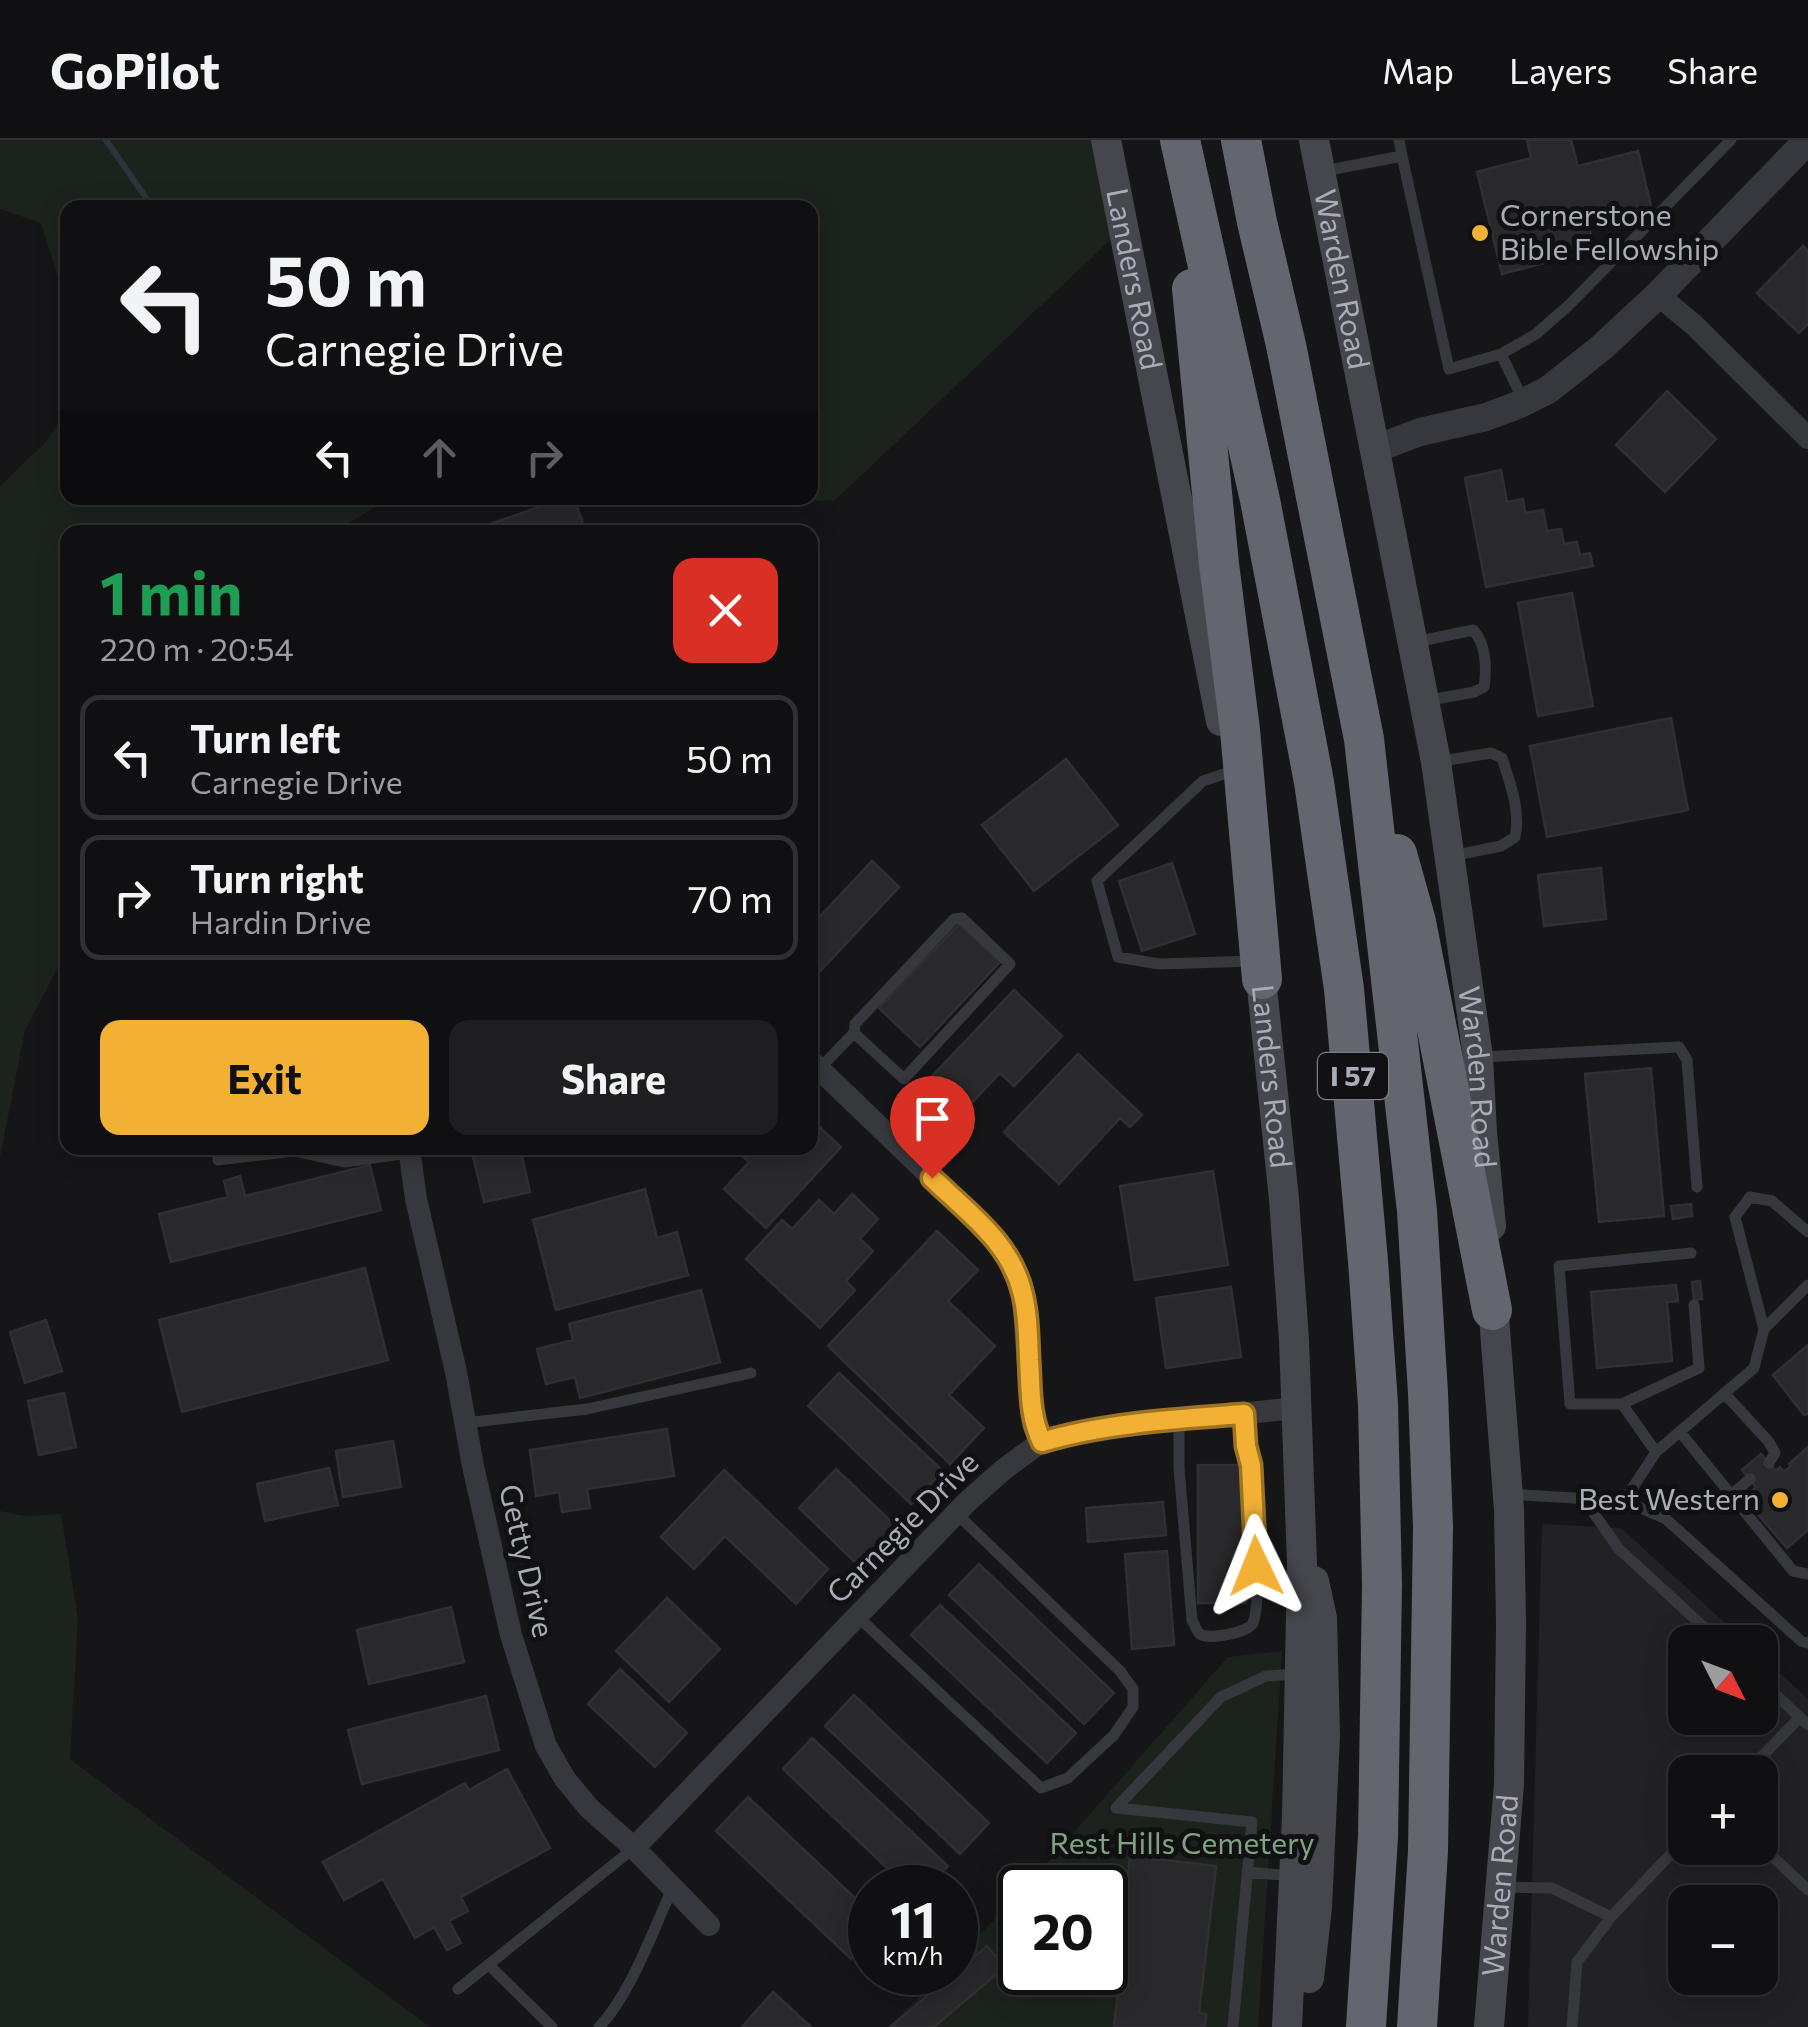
<!DOCTYPE html>
<html lang="en">
<head>
<meta charset="utf-8">
<style>
	:root { --surface:#101012; --page:#1e1e20; --text:#f1f3f6; --muted:#9c9d9f; --line:#303032; --accent:#f2b134 }
	body { margin:0; font-family:Commissioner,sans-serif; background:var(--page); color:var(--text); height:100vh; display:flex; flex-direction:column; font-size:38px; white-space:nowrap }
	* { box-sizing:border-box; margin:0 }
	p { font-size:32px; color:var(--muted) }
	.icon { flex:none; width:55px; height:55px; fill:none; stroke:currentColor; stroke-width:2; stroke-linecap:round; stroke-linejoin:round }
	.map { position:relative; flex:1; overflow:hidden }
	.drawer { position:absolute; left:60px; top:385px; width:758px; height:630px; display:flex; flex-direction:column; background:var(--surface); border-radius:20px; box-shadow:0 5px 25px #0003,0 0 0 2px var(--line) }
	.drawer>* { flex:none }
	.hud { position:absolute; left:60px; top:60px; width:758px; height:305px; border-radius:20px; box-shadow:0 5px 25px #0003,0 0 0 2px var(--line); background:#101012; color:var(--text); overflow:hidden }
	.needle { width:65px; rotate:132deg }
	.buttons { position:absolute; left:1668px; top:1485px; display:grid; gap:20px }
	.buttons a { display:grid; place-items:center; width:110px; height:110px; border-radius:20px; background:var(--surface); box-shadow:0 5px 25px #0003,0 0 0 2px var(--line); font-size:50px }
	.speed { position:absolute; left:848px; top:1725px; display:flex; gap:20px; font-size:50px; font-weight:700; text-align:center }
	.speed>* { display:grid; place-content:center; width:130px; height:130px; border-radius:50%; background:var(--surface); box-shadow:0 5px 25px #0003,0 0 0 2px var(--line); line-height:1 }
	.speed small { font-size:25px; font-weight:400 }
	.speed .limit { border:5px solid #111; border-radius:15px; background:#fff; color:#111 }
	.pin { position:absolute; display:grid; place-items:center; width:85px; height:85px; color:#fff; margin:-102px -42px; border-radius:50% 50% 50% 0; rotate:-45deg; box-shadow:0 0 10px #0007 }
	.pin .icon { rotate:45deg }
	.me { position:absolute; width:110px; margin:-55px; rotate:358deg; stroke-linejoin:round; filter:drop-shadow(0 0 8px #0008) }
	.turn { display:flex; align-items:center; gap:35px; height:210px; padding:0 40px; font-size:45px }
	.turn .icon { width:130px; height:130px; stroke-width:2.5 }
	.turn b { display:block; font-size:70px; line-height:85px }
	.lanes { display:flex; align-items:center; height:95px; padding:0 40px; background:#0003; justify-content:center; gap:50px; direction:ltr }
	.lanes .off { opacity:.35 }
	.round { display:grid; place-items:center; flex:none; width:105px; height:105px; border-radius:20px; background:var(--page) }
	.overview { display:flex; align-items:center; justify-content:space-between; height:170px; padding:0 40px }
	h1 { font-size:60px; font-weight:700; line-height:75px; color:#1e9e55 }
	.cta { display:flex; gap:20px; margin-top:auto; padding:20px 40px }
	.cta a { flex:1; height:115px; border-radius:20px; background:var(--accent); color:#111; font-size:40px; font-weight:700; line-height:115px; text-align:center }
	.cta a+a { background:var(--page); color:var(--text) }
	ul { padding:0; list-style:none }
	li { display:flex; align-items:center; gap:30px; height:125px; margin:0 20px 15px; padding:0 20px; border:5px solid var(--line); border-radius:20px }
	li div { flex:1 }
	li b { display:block; font-size:38px }
	li em { font-style:normal }
	header { display:flex; align-items:center; gap:60px; box-sizing:border-box; height:140px; padding:0 50px; background:var(--surface); border-bottom:2px solid var(--line) }
	header strong { font-size:48px }
	nav { display:flex; gap:55px; margin-inline-start:auto; font-size:35px }
	.map>svg:first-child { display:block }
	.built { fill:#222225; fill-rule:evenodd }
	.green { fill:#1c231d }
	.lines { fill:none; stroke-linecap:round; stroke-linejoin:round }
	.stream { stroke:#2c353c; stroke-width:6 }
	.building { fill:#29292c; stroke:#303034; stroke-width:2.5 }
	.service { stroke:#37383d; stroke-width:11 }
	.minor { stroke:#37383d; stroke-width:22 }
	.tertiary { stroke:#37383d; stroke-width:28 }
	.secondary { stroke:#45474d; stroke-width:30 }
	.motorway { stroke:#63666e; stroke-width:40 }
	.route-casing { stroke:#9d7322; stroke-width:25 }
	.route { stroke:#f2b134; stroke-width:18 }
	.poi-dot { fill:#f2b134; stroke:#111113; stroke-width:4 }
	.labels { text-anchor:middle; stroke-width:10; stroke-linejoin:round; paint-order:stroke }
	.shield { fill:#111113; stroke:#7b7e86; stroke-width:2.5 }
	.shield-label { font-size:28px; font-weight:bold; fill:#a8adb8 }
	.poi-label { font-size:30px; fill:#a8adb8; stroke:#111113; text-anchor:start }
	.street-label { font-size:30px; fill:#a8adb8; stroke:#111113 }
	.park-label { font-size:30px; fill:#7fa381; stroke:#111113 }
</style>
</head>
<body>
<header>
<strong>GoPilot</strong>
<nav><a>Map</a><a>Layers</a><a>Share</a></nav>
</header>
<div class="map">
<svg width="1808" height="1887" viewBox="0 0 1808 1887">
	<rect width="100%" height="100%" fill="#161618"/>
	<!-- built -->
	<path class="built" d="M 1542,1384 L 1621,1388 L 1746,1502 L 1685,1502 L 1685,1578 L 1760,1578 L 1760,1515 L 1808,1559 L 1808,1887 L 1528,1887 ZM 1685,1632 L 1760,1632 L 1760,1708 L 1685,1708 ZM 1685,1762 L 1760,1762 L 1760,1838 L 1685,1838 Z"/>
	<!-- green -->
	<path class="green" d="M 0,0 L 1090,0 L 1123,88 L 834,361 L 722,358 L 810,358 L 810,68 L 68,68 L 67,165 L 41,83 L 0,69 Z
		M 67,269 L 68,358 L 389,358 L 335,392 L 68,392 L 67,810 L 25,890 L 0,1017 L 0,346 L 46,302 Z
		M 0,1371 L 23,1376 L 61,1374 L 78,1478 L 70,1619 L 430,1887 L 0,1887 Z
		M 1282,1511 L 1258,1887 L 889,1887 L 942,1833 L 955,1832 L 955,1820 L 1020,1753 L 1020,1832 L 1105,1832 L 1105,1748 L 1026,1747 L 1228,1517 Z"/>
	<g class="lines">
		<!-- stream -->
		<path class="stream" d="M 106,0 L 153,68"/>
	</g>
	<!-- building -->
	<path class="building" d="M 1527,0 L 1571,0 L 1578,26 L 1638,11 L 1651,66 L 1588,83 L 1595,110 L 1502,134 L 1477,32 L 1531,18 Z
		M 1803,106 L 1808,111 L 1808,184 L 1799,193 L 1757,153 Z
		M 1667,251 L 1716,299 L 1665,352 L 1616,305 Z
		M 1501,330 L 1507,362 L 1523,359 L 1525,373 L 1543,370 L 1547,391 L 1561,389 L 1564,404 L 1577,402 L 1580,415 L 1590,413 L 1593,426 L 1486,447 L 1465,338 Z
		M 565,358 L 574,358 L 586,392 L 467,392 Z
		M 1572,453 L 1593,566 L 1538,576 L 1518,463 Z
		M 1671,578 L 1688,670 L 1547,697 L 1530,606 Z
		M 1066,619 L 1118,685 L 1034,751 L 982,685 Z
		M 872,721 L 899,747 L 810,842 L 810,787 Z
		M 1172,723 L 1195,794 L 1142,811 L 1119,741 Z
		M 1601,728 L 1606,779 L 1544,786 L 1538,735 Z
		M 959,784 L 1000,822 L 920,907 L 879,868 Z
		M 1014,850 L 1062,896 L 1014,946 L 1000,933 L 949,987 L 915,954 Z
		M 1078,914 L 1142,975 L 1130,987 L 1120,978 L 1059,1044 L 1004,992 Z
		M 1651,928 L 1664,1076 L 1599,1082 L 1585,934 Z
		M 813,981 L 841,1007 L 766,1088 L 724,1049 L 749,1022 L 740,1013 L 745,1008 L 752,1008 L 758,1013 L 763,1008 L 810,1008 L 810,984 Z
		M 471,1008 L 520,1008 L 530,1052 L 484,1062 Z
		M 370,1025 L 381,1070 L 171,1122 L 159,1074 L 228,1057 L 224,1041 L 240,1036 L 245,1056 Z
		M 1213,1031 L 1228,1125 L 1135,1140 L 1120,1046 Z
		M 645,1049 L 657,1098 L 677,1092 L 688,1135 L 556,1170 L 533,1080 Z
		M 852,1054 L 878,1079 L 860,1099 L 873,1111 L 846,1141 L 855,1150 L 820,1188 L 746,1119 L 782,1080 L 792,1089 L 819,1060 L 834,1074 Z
		M 1691,1064 L 1692,1076 L 1673,1079 L 1671,1066 Z
		M 937,1091 L 978,1130 L 948,1161 L 995,1206 L 949,1255 L 984,1288 L 950,1324 L 828,1206 Z
		M 365,1128 L 388,1220 L 182,1272 L 159,1180 Z
		M 1700,1141 L 1702,1159 L 1694,1160 L 1692,1142 Z
		M 1676,1145 L 1678,1161 L 1667,1162 L 1672,1221 L 1597,1228 L 1591,1152 Z
		M 1231,1147 L 1241,1217 L 1166,1228 L 1156,1158 Z
		M 701,1150 L 720,1222 L 580,1258 L 575,1237 L 546,1244 L 537,1209 L 573,1200 L 569,1184 Z
		M 46,1180 L 62,1231 L 25,1243 L 10,1192 Z
		M 1808,1205 L 1808,1274 L 1804,1275 L 1773,1235 Z
		M 839,1233 L 943,1331 L 911,1364 L 808,1266 Z
		M 64,1253 L 76,1307 L 39,1315 L 28,1261 Z
		M 667,1289 L 674,1336 L 587,1349 L 590,1368 L 562,1372 L 559,1352 L 536,1356 L 530,1310 Z
		M 393,1301 L 401,1347 L 343,1357 L 336,1311 Z
		M 1808,1307 L 1808,1390 L 1787,1408 L 1748,1363 L 1756,1356 L 1752,1351 L 1756,1347 L 1742,1330 L 1761,1314 L 1776,1331 L 1780,1327 L 1784,1332 L 1791,1326 L 1789,1324 Z
		M 1198,1325 L 1246,1325 L 1246,1463 L 1198,1463 Z
		M 329,1328 L 338,1365 L 265,1381 L 257,1344 Z
		M 836,1329 L 896,1386 L 859,1426 L 799,1368 Z
		M 724,1330 L 828,1429 L 796,1464 L 725,1396 L 694,1429 L 661,1397 Z
		M 1163,1362 L 1166,1395 L 1088,1402 L 1086,1368 Z
		M 1167,1411 L 1174,1505 L 1132,1509 L 1125,1414 Z
		M 979,1424 L 1114,1553 L 1084,1584 L 949,1455 Z
		M 667,1458 L 720,1509 L 669,1562 L 616,1511 Z
		M 940,1465 L 1076,1593 L 1047,1623 L 911,1495 Z
		M 451,1467 L 464,1522 L 369,1544 L 357,1490 Z
		M 620,1529 L 687,1593 L 655,1627 L 588,1564 Z
		M 854,1555 L 989,1683 L 960,1714 L 825,1586 Z
		M 486,1556 L 499,1610 L 362,1644 L 348,1590 Z
		M 812,1598 L 948,1726 L 927,1748 L 908,1748 L 783,1629 Z
		M 507,1629 L 550,1708 L 461,1757 L 468,1771 L 449,1781 L 461,1803 L 447,1810 L 434,1787 L 415,1798 L 383,1739 L 344,1760 L 323,1722 L 465,1643 L 469,1650 Z
		M 748,1657 L 870,1772 L 870,1800 L 851,1819 L 716,1691 Z
		M 1130,1716 L 1216,1726 L 1199,1873 L 1206,1874 L 1205,1887 L 1114,1887 L 1122,1820 L 1105,1818 L 1105,1779 L 1125,1764 Z
		M 987,1806 L 1005,1827 L 934,1887 L 890,1887 Z
		M 773,1852 L 811,1887 L 742,1887 Z"/>
	<g class="lines">
		<!-- service -->
		<path class="service" d="M 1402,16 L 1449,229 L 1501,214
			M 1324,31 L 1402,16 L 1399,0
			M 1524,262 L 1501,214 L 1536,194 L 1569,165 L 1731,0
			M 1416,502 L 1473,490 C 1486,503 1487,529 1484,547 L 1474,552 L 1425,561
			M 1436,622 L 1491,613 L 1502,618 C 1510,642 1521,672 1515,697 L 1501,706 L 1451,716
			M 1230,632 L 1203,641 L 1097,741 L 1118,817 L 1159,824 L 1255,821
			M 1482,917 L 1679,907 L 1687,920 L 1697,1047
			M 819,929 L 854,893 L 904,939 L 1010,824 L 962,778 L 954,779 L 855,884 L 854,893
			M 218,1020 L 294,1011 L 344,1022 L 409,1013
			M 1764,1189 L 1808,1145
			M 1724,1253 L 1769,1302 L 1775,1313 L 1769,1323
			M 1622,1264 L 1699,1228 L 1694,1165
			M 1179,1279 L 1179,1328 L 1192,1480 C 1194,1484 1197,1492 1200,1494 C 1208,1500 1248,1493 1253,1483 C 1256,1477 1256,1467 1257,1459 L 1251,1325 L 1246,1306 L 1244,1274
			M 465,1283 L 587,1269 L 751,1233
			M 1680,1292 L 1793,1431 L 1808,1434
			M 1656,1312 L 1622,1264 L 1570,1264 L 1559,1126 L 1691,1113
			M 1508,1354 L 1624,1361 L 1666,1379 L 1801,1501 L 1808,1503
			M 1731,1355 L 1750,1339
			M 1583,1358 L 1619,1409 L 1720,1502
			M 1624,1361 L 1656,1312 L 1754,1228 L 1764,1189 L 1735,1077 L 1750,1057 L 1772,1061 L 1808,1092
			M 857,1476 L 1041,1648 L 1068,1638 L 1114,1595 L 1133,1567 L 1133,1549 L 1120,1531 L 956,1373
			M 1760,1540 L 1808,1585
			M 1747,1632 L 1800,1577
			M 1760,1705 L 1808,1750
			M 1247,1732 L 1293,1736
			M 1500,1747 L 1552,1748 L 1611,1777 L 1685,1699
			M 489,1825 L 552,1887
			M 458,1849 L 634,1708
			M 599,1887 C 631,1854 653,1790 673,1747
			M 1233,1887 L 1252,1682 L 1116,1668 L 1221,1557 L 1266,1536 L 1297,1534
			M 1572,1887 L 1577,1822 L 1611,1777"/>
		<!-- minor -->
		<path class="minor" d="M 1658,155 L 1694,185 L 1808,298
			M 810,920 L 992,1095 L 1007,1115 L 1023,1155 L 1031,1272 L 1033,1285 L 1041,1302
			M 409,1008 L 416,1059 L 456,1232 L 473,1326 L 511,1495 L 546,1606 L 565,1639 L 589,1668 L 634,1708 L 709,1785
			M 634,1708 L 967,1362 L 1003,1330 L 1041,1302 L 1078,1291 L 1296,1268"/>
		<!-- tertiary -->
		<path class="tertiary" d="M 1375,309 L 1420,292 L 1486,277 L 1518,265 L 1548,250 L 1601,208 L 1658,155 L 1808,0"/>
		<!-- secondary -->
		<g class="secondary">
			<path id="s1" d="M 1106,0 L 1221,581"/>
			<path id="s2" d="M 1314,0 L 1436,622 L 1478,917 L 1482,992 L 1491,1086"/>
			<path id="s3" d="M 1259,819 L 1284,1059 L 1294,1200 L 1302,1424 L 1297,1676 L 1287,1887"/>
			<path d="M 1309,1838 L 1317,1767 L 1325,1595 L 1322,1478 L 1314,1441"/>
			<path id="s4" d="M 1489,1887 L 1509,1644 L 1511,1484 L 1509,1369 L 1492,1152"/>
		</g>
		<!-- motorway -->
		<path class="motorway" d="M 1180,0 L 1260,360 L 1286,495 L 1314,642 L 1344,849 L 1368,1121 L 1378,1264 L 1382,1445 L 1378,1697 L 1366,1887
			M 1241,0 L 1257,82 L 1286,205 L 1364,599 L 1417,1071 L 1428,1253 L 1433,1387 L 1428,1711 L 1417,1887
			M 1192,149 L 1219,424 L 1240,590 L 1262,839
			M 1397,714 L 1416,782 L 1492,1170"/>
	</g>
	<g class="lines">
		<defs>
			<path id="route" d="M 932,1038 C 967,1072 1010,1102 1022,1151 C 1028,1173 1028,1197 1029,1220 C 1031,1249 1029,1275 1042,1302 C 1106,1283 1177,1279 1244,1274 L 1246,1306 L 1251,1325 L 1256,1426"/>
		</defs>
		<!-- route casing -->
		<use href="#route" class="route-casing"/>
		<!-- route -->
		<use href="#route" class="route"/>
	</g>
	<!-- markers -->
	<g class="poi-dot">
		<circle cx="1480" cy="93" r="10"/>
		<circle cx="1780" cy="1360" r="10"/>
	</g>
	<g class="labels">
		<!-- shield labels -->
		<rect class="shield" x="1318" y="913" width="70" height="46" rx="8"/>
		<g class="shield-label">
			<text x="1353" y="946">I 57</text>
		</g>
		<!-- poi labels -->
		<g class="poi-label">
			<text x="1500" y="86">Cornerstone<tspan x="1500" dy="34">Bible Fellowship</tspan></text>
			<text x="1760" y="1370" text-anchor="end">Best Western</text>
		</g>
		<!-- street labels -->
		<g class="street-label">
			<text dy="10" stroke="none"><textPath href="#s1" startOffset="142">Landers Road</textPath></text>
			<text dy="10" stroke="none"><textPath href="#s2" startOffset="142">Warden Road</textPath></text>
			<text dy="10" stroke="none"><textPath href="#s3" startOffset="118">Landers Road</textPath></text>
			<text dy="10" stroke="none"><textPath href="#s2" startOffset="952">Warden Road</textPath></text>
			<text transform="translate(903 1388) rotate(-45)" y="10">Carnegie Drive</text>
			<text transform="translate(526 1421) rotate(77)" y="10">Getty Drive</text>
			<text dy="10" stroke="none"><textPath href="#s4" startOffset="142">Warden Road</textPath></text>
		</g>
		<!-- park labels -->
		<g class="park-label">
			<text x="1182" y="1714">Rest Hills Cemetery</text>
		</g>
	</g>
</svg>
<div class="buttons">
<a><svg class="needle" viewBox="-14 -14 28 28"><path d="M0-13l5 13h-10z" fill="#e53935"/><path d="M0 13l5-13h-10z" fill="#9c9d9f"/></svg></a>
<a>+</a>
<a>−</a>
</div>
<div class="speed"><div>11<small>km/h</small></div><div class="limit">20</div></div>
<div class="pin" style="left:932px;top:1038px;background:#d93025"><svg class="icon" aria-label="arrive" viewBox="0 0 24 24"><path d="M6 21V4h12l-3 4 3 4H6"/></svg></div>
<svg class="me" style="left:1256px;top:1426px" viewBox="-20 -20 40 40"><path d="M0-17L14 15 0 8-14 15z" fill="#f2b134" stroke="#fff" stroke-width="4"/></svg>
<div class="hud">
<div class="turn"><svg class="icon" aria-label="left" viewBox="0 0 24 24"><path d="M17 20v-9H6M10 6l-5 5 5 5"/></svg><div><b>50 m</b>Carnegie Drive</div></div>
<div class="lanes"><svg class="icon" aria-label="left" viewBox="0 0 24 24"><path d="M17 20v-9H6M10 6l-5 5 5 5"/></svg><svg class="icon off" aria-label="ahead" viewBox="0 0 24 24"><path d="M12 20V5M6 11l6-6 6 6"/></svg><svg class="icon off" aria-label="right" viewBox="0 0 24 24"><path d="M7 20v-9h11M14 6l5 5-5 5"/></svg></div>
</div>
<section class="drawer">
<div class="overview"><div><h1>1 min</h1><p>220 m · 20:54</p></div><a class="round" style="background:#d93025;color:#fff"><svg class="icon" aria-label="close" viewBox="0 0 24 24"><path d="M6 6l12 12M18 6L6 18"/></svg></a></div>
<ul>
<li><svg class="icon" aria-label="left" viewBox="0 0 24 24"><path d="M17 20v-9H6M10 6l-5 5 5 5"/></svg><div><b>Turn left</b><p>Carnegie Drive</p></div><em>50 m</em></li>
<li><svg class="icon" aria-label="right" viewBox="0 0 24 24"><path d="M7 20v-9h11M14 6l5 5-5 5"/></svg><div><b>Turn right</b><p>Hardin Drive</p></div><em>70 m</em></li>
</ul>
<div class="cta"><a>Exit</a><a>Share</a></div>
</section>
</div>
</body>
</html>
